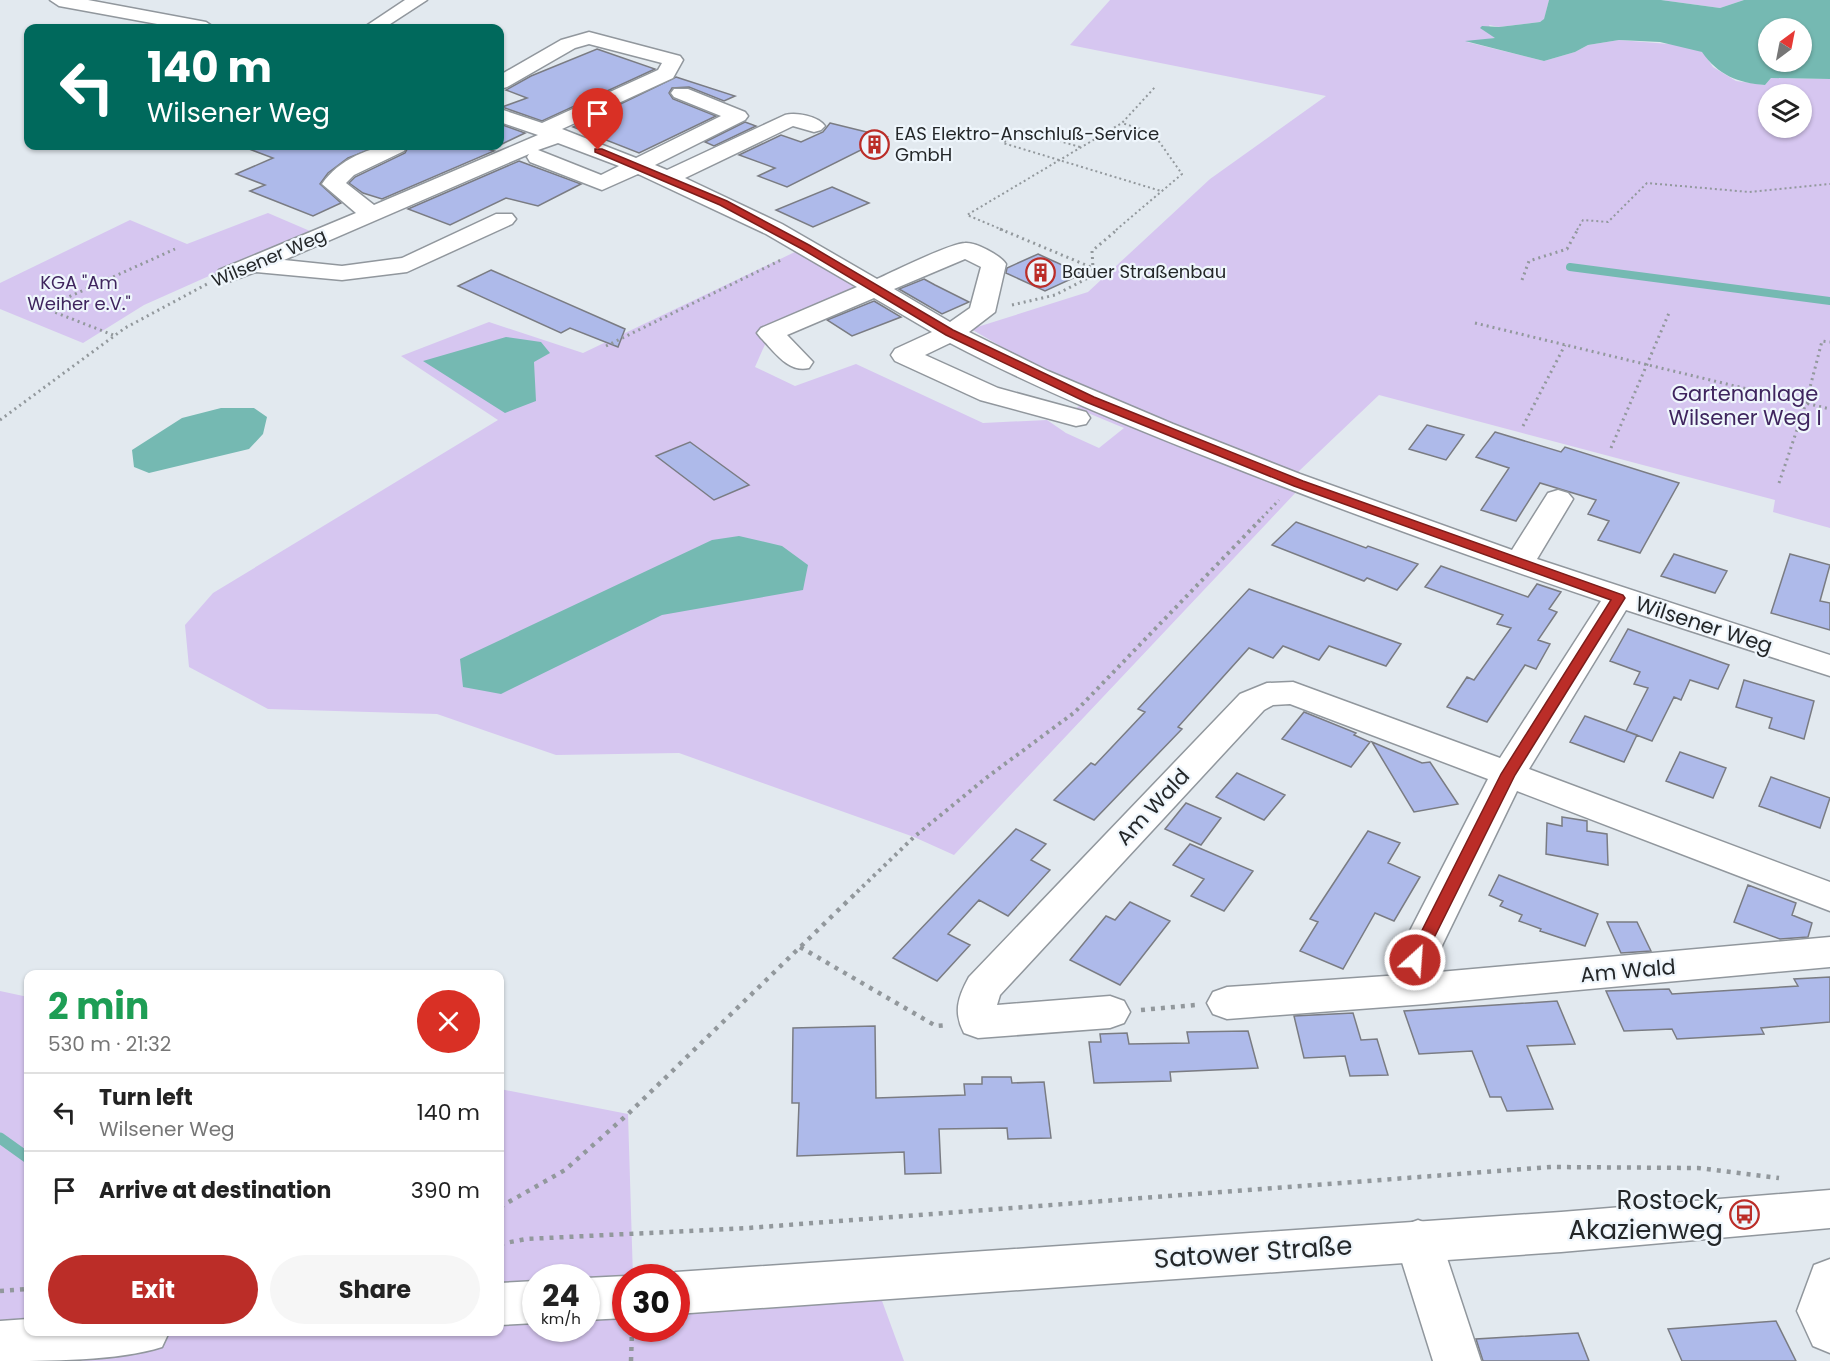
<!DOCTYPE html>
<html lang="en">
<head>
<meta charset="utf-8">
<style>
	:root { --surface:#fff; --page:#f6f6f6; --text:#222; --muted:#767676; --line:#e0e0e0; --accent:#bb2d28 }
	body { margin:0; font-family:Poppins,sans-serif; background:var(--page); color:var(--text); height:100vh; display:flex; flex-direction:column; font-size:22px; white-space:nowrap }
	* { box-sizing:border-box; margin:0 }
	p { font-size:20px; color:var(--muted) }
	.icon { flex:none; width:33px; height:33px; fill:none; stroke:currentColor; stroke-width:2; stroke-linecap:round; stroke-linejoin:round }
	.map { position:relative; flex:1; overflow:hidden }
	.panel { position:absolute; left:24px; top:970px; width:480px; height:366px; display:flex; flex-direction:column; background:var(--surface); border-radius:12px; box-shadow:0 2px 4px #0004 }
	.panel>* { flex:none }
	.hud { position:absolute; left:24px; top:24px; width:480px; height:126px; border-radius:12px; box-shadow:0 2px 4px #0004; background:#00695c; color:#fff; overflow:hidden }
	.needle { width:39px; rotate:32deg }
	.buttons { position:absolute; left:1758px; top:18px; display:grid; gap:12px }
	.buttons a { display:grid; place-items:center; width:54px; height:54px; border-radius:50%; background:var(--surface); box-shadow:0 2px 4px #0004; font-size:30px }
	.speed { position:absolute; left:522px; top:1264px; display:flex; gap:12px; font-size:30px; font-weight:700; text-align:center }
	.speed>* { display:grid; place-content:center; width:78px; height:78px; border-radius:50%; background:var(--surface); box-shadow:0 2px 4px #0004; line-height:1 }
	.speed small { font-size:15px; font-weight:400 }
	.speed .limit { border:9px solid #d22; background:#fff; color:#111 }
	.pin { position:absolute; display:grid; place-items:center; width:51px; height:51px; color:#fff; margin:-62px -26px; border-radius:50% 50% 50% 0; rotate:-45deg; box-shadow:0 0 6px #0007 }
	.pin .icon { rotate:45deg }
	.me { position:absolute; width:66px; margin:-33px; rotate:26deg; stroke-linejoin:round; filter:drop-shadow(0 0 4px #0008) }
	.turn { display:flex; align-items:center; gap:21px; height:126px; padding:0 24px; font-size:27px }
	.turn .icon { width:78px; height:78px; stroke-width:2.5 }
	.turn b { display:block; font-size:42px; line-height:51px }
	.round { display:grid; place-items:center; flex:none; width:63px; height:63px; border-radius:32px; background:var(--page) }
	.overview { display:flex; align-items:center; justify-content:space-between; height:102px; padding:0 24px }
	h1 { font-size:36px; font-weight:700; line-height:45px; color:#1e9e55 }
	.action { display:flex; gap:12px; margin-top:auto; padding:12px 24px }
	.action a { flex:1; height:69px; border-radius:36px; background:var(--accent); color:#fff; font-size:24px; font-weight:700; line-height:69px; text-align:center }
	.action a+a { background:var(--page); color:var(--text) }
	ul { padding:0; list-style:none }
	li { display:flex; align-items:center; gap:18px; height:78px; padding:0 24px; border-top:2px solid var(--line) }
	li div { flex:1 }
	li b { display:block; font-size:22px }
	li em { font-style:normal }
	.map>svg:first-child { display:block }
	.green { fill:#d6c6f0; fill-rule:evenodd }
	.water { fill:#75b9b2; fill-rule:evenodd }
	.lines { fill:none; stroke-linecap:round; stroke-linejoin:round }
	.stream-far1 { stroke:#75b9b2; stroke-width:8 }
	.stream { stroke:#75b9b2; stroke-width:11 }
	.building { fill:#aebaea; stroke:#7a7c83; stroke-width:1.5 }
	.minor-casing { stroke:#91979d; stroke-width:3 }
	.major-casing { stroke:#91979d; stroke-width:3 }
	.path-far3 { stroke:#92989c; stroke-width:2; stroke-dasharray:2 3; stroke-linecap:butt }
	.path-far2 { stroke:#92989c; stroke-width:3; stroke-dasharray:2 4; stroke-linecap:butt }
	.path-far1 { stroke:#92989c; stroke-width:4; stroke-dasharray:3 4.5; stroke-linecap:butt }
	.path { stroke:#92989c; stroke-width:4.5; stroke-dasharray:4 6; stroke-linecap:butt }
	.minor { fill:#fff; fill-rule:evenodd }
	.major { fill:#fff; fill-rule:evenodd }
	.route { fill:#bb2d28; stroke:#7a1d1a; stroke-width:1.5 }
	.labels { text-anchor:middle; stroke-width:4.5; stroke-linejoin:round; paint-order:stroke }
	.far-poi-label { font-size:18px; fill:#242729; stroke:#eff6fc; text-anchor:start }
	.far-street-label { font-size:18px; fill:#242729; stroke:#eff6fc }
	.far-park-label { font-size:18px; fill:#3f255e; stroke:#eff6fc }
	.park-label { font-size:21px; fill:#3f255e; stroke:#eff6fc }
	.street-label { font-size:21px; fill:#242729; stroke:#eff6fc }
	.near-poi-label { font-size:26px; fill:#242729; stroke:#eff6fc; text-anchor:end }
	.near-street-label { font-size:26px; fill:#242729; stroke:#eff6fc }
</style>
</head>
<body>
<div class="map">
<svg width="1830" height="1361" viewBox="0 0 1830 1361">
	<rect width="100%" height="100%" fill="#e2e9ef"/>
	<!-- green -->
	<path class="green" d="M 1110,0 L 1549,0 L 1544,20 L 1540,22 L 1499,27 L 1489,25 L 1496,38 L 1467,42 L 1544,61 L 1575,52 L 1588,45 L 1619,40 L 1681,45 L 1703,52 L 1713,67 L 1736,81 L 1765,85 L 1771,78 L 1830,79 L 1830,528 L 1773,512 L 1775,500 L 1379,395 L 1299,471 L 1299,489 L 954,855 L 914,837 L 679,753 L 556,755 L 437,714 L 268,709 L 189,667 L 185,625 L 213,593 L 498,420 L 401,356 L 489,322 L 583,353 L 797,251 L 863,292 L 770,333 L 755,367 L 795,386 L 856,364 L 983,423 L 1047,420 L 1066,433 L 1099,448 L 1124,428 L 1076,408 L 1101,393 L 1021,358 L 971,329 L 1088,292 L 1210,179 L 1326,96 L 1070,45 ZM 1768,94 L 1802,94 L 1802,128 L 1768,128 Z
		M 1661,0 L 1744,0 L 1720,8 Z
		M 268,213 L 310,231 L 144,305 L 83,343 L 0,309 L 0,283 L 130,220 L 187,244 Z
		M 0,991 L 28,997 L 28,1332 L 500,1332 L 500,1089 L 628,1114 L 633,1278 L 626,1278 L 626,1329 L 676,1329 L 677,1293 L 874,1279 L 904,1361 L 0,1361 ZM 536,1278 L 586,1278 L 586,1329 L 536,1329 Z"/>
	<!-- water -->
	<path class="water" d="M 1549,0 L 1661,0 L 1720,8 L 1744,0 L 1830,0 L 1830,79 L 1771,78 L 1765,85 C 1738,83 1718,75 1702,52 L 1660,42 L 1619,40 L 1588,45 L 1575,52 L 1544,61 L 1465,41 L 1495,38 L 1480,28 L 1482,26 L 1499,27 L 1540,22 L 1544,19 ZM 1768,28 L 1802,28 L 1802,62 L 1768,62 Z
		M 506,337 L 541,342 L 550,353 L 534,362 L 536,401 L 505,413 L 423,361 Z
		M 221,408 L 254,408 L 267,417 L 263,434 L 249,449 L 149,473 L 134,467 L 132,450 L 182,418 Z
		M 739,536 L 782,546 L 808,565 L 803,590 L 662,615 L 501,694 L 463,687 L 460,659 L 712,540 Z"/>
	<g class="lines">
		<!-- stream-far1 -->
		<path class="stream-far1" d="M 1570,267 L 1830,301"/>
		<!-- stream -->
		<path class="stream" d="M 0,1138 L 28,1158"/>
	</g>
	<!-- building -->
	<path class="building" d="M 597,49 L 655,69 L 542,121 L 502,107 L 527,98 L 506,90 L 531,76 Z
		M 676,77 L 735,96 L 724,101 L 689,87 L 672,88 L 669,93 L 673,99 L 716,116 L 639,153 L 573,127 Z
		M 745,122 L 756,126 L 714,146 L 705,142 Z
		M 830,123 L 887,137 L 787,187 L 758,176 L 775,168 L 739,155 L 781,135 L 801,142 L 823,132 Z
		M 500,124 L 525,133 L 500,145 Z
		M 249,146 L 380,146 L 348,158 L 328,173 L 320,184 L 341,203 L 313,216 L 250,191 L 265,185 L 236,174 L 273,158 L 249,149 Z
		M 409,146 L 477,146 L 494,151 L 382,199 L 363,193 L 349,183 L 355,177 L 405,153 Z
		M 519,161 L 581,184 L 538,206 L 506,198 L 450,225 L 408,209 Z
		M 832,187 L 869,203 L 813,227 L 776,210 Z
		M 1038,254 L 1082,274 L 1045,291 L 1006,273 L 1007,268 Z
		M 491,270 L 625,329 L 618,347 L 570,328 L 561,333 L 458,286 Z
		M 924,279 L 935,285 L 969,302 L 942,314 L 899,289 Z
		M 874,301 L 901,317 L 852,336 L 827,320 Z
		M 1427,425 L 1464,435 L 1446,460 L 1409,449 Z
		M 1495,432 L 1561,452 L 1565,447 L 1679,483 L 1640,553 L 1598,540 L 1609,521 L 1588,514 L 1596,500 L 1540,483 L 1516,521 L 1481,510 L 1509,468 L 1476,457 Z
		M 690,442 L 749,485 L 714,500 L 656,456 Z
		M 1296,522 L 1366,548 L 1368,546 L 1418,564 L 1397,590 L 1367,578 L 1364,581 L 1272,545 Z
		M 1674,554 L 1727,571 L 1715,593 L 1661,576 Z
		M 1790,554 L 1830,565 L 1820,601 L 1830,603 L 1830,630 L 1771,613 Z
		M 1441,566 L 1528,597 L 1537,584 L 1561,592 L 1549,609 L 1557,612 L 1538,640 L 1550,644 L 1536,669 L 1525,665 L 1487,722 L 1447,707 L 1467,677 L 1474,680 L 1511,628 L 1497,624 L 1503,615 L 1425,587 Z
		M 1249,589 L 1401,644 L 1386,666 L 1329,646 L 1319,660 L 1283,646 L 1273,658 L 1249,648 L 1178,727 L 1182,729 L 1094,820 L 1054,800 L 1091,763 L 1095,765 L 1145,712 L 1138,709 Z
		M 1628,629 L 1729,665 L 1718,689 L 1690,680 L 1681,700 L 1674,697 L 1652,741 L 1626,731 L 1648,688 L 1634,684 L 1640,672 L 1610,661 Z
		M 1744,680 L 1814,701 L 1804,739 L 1769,728 L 1772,718 L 1736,707 Z
		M 1304,712 L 1356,733 L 1354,735 L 1370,742 L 1351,767 L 1282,739 Z
		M 1585,716 L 1637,735 L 1624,762 L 1570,742 Z
		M 1372,742 L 1422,763 L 1430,762 L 1458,804 L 1414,812 Z
		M 1680,752 L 1726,768 L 1713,798 L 1666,781 Z
		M 1237,773 L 1285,795 L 1264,820 L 1216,797 Z
		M 1771,777 L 1830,798 L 1820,828 L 1759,806 Z
		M 1186,803 L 1221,818 L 1201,845 L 1165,829 Z
		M 1562,817 L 1587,821 L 1587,831 L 1607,834 L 1608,865 L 1546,854 L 1547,823 L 1562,826 Z
		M 1016,829 L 1046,844 L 1031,860 L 1050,870 L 1008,916 L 979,900 L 948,934 L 970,945 L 937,981 L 893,958 Z
		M 1368,831 L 1400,843 L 1388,863 L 1420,877 L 1394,921 L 1375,913 L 1343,969 L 1300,951 L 1318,922 L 1310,919 Z
		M 1190,844 L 1253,871 L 1224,911 L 1191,896 L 1204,879 L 1173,865 Z
		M 1499,875 L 1598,914 L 1585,946 L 1540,931 L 1541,929 L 1519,921 L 1522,915 L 1500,906 L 1503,901 L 1489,895 Z
		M 1748,885 L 1796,903 L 1792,915 L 1812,923 L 1808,937 L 1780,939 L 1734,922 Z
		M 1130,902 L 1170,921 L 1120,985 L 1070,960 L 1106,916 L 1115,920 Z
		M 1607,922 L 1637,922 L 1651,951 L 1621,953 Z
		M 1830,977 L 1830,1022 L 1761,1028 L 1764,1034 L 1677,1039 L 1672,1029 L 1624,1031 L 1606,991 L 1669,989 L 1672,994 L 1798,986 L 1794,979 Z
		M 1557,1001 L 1575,1044 L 1527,1046 L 1553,1109 L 1507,1111 L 1501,1097 L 1490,1097 L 1472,1051 L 1419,1054 L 1404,1011 Z
		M 1353,1013 L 1361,1040 L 1377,1039 L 1388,1075 L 1350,1076 L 1345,1056 L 1304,1058 L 1294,1016 Z
		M 875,1026 L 876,1098 L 965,1095 L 964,1084 L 982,1084 L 982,1077 L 1011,1077 L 1012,1083 L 1044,1082 L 1051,1138 L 1008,1139 L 1007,1128 L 939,1129 L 941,1173 L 905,1174 L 904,1152 L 797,1156 L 799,1103 L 792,1103 L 793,1028 Z
		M 1248,1031 L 1258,1068 L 1170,1072 L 1171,1081 L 1094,1083 L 1089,1042 L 1101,1042 L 1100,1034 L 1127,1033 L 1129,1044 L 1189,1043 L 1187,1032 Z
		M 1776,1321 L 1796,1361 L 1682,1361 L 1668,1329 Z
		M 1578,1333 L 1589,1361 L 1483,1361 L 1476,1339 Z"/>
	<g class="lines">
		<defs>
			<path id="minor" d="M 50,0 L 88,0 L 206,22 L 215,28 L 179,28 L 59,6 Z
				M 405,0 L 427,0 L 384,28 L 363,28 Z
				M 589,32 L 680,56 L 683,60 L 673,78 L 562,129 L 636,158 L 721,116 L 674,97 L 671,93 L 674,89 L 688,89 L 745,112 L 748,116 L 745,120 L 655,165 L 667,170 L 785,115 C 796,112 818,116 825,126 L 821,130 L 814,132 L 793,126 L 685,178 L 782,224 L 877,279 C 895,271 948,244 965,243 C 976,242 1000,255 1006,264 L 995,312 L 969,332 L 1048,371 L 1173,424 L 1300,474 L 1512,550 L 1548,493 L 1558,490 L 1568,493 L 1573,499 L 1537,559 L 1830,655 L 1830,676 L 1626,610 L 1529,769 L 1830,882 L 1830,911 L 1517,791 L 1435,960 L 1439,972 L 1830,937 L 1830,967 L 1426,1004 L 1227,1019 L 1213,1014 L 1207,1003 L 1213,992 L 1227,987 L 1401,975 L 1395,960 L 1488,779 L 1290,704 L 1273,705 L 1264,710 L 1000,995 L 997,1005 L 1110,996 L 1124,1001 L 1130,1012 L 1124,1023 L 1110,1028 L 978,1038 L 964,1033 C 953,1012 958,997 969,977 L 1240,694 L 1267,683 L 1293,682 L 1500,758 L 1601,601 C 1473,558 1346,512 1220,462 C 1129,426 1037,389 950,343 L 925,355 L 998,388 L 1086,412 L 1090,418 L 1086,424 L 1076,426 L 980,400 L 895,361 L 891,355 L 895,349 L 932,332 L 874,298 L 787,335 L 813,362 L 809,368 C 788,373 775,352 761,338 L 757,333 L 761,328 L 857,287 L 766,234 L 638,174 L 602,190 L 530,162 L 527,157 L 529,154 L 284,260 L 342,266 L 402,258 L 496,214 L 512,214 L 516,219 L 512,224 L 407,272 L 342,280 L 256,272 L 228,282 L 219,280 L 216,275 L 219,270 L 356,213 L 322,184 C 340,158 376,143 407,146 L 404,151 L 354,175 L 346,183 L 374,205 L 538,135 L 500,122 L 500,109 L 542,123 L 658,70 L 662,63 L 589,44 L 575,48 L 507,87 L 500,89 L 500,75 L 561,40 ZM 558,143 L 619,166 L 601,175 L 538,150 ZM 965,259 L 981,267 L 970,308 L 950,322 L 894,289 Z
				M 1418,1220 L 1434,1226 L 1441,1240 L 1481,1361 L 1433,1361 L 1395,1240 L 1402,1226 Z
				M 1830,1259 L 1830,1353 L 1813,1346 L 1797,1311 L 1814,1265 Z"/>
			<path id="major" d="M 1830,1190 L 1830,1228 L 1561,1252 L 676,1314 L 676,1278 L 660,1278 L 676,1272 L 1561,1212 Z
				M 626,1276 L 631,1278 L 626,1278 L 626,1318 L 586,1320 L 586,1278 Z
				M 536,1281 L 536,1323 L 500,1325 L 500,1283 Z
				M 28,1319 L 28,1332 L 169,1332 L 162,1347 C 119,1361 47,1361 0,1361 L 0,1321 Z"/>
		</defs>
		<!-- minor casing -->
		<use href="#minor" class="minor-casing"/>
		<!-- major casing -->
		<use href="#major" class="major-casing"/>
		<!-- path-far3 -->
		<path class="path-far3" d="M 1080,147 L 1022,130 L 1003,143 L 1161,191
			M 1003,230 L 967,215 L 1122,123
			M 1116,230 L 1182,174 L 1153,133 L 1122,123 L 1156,86
			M 1577,230 L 1583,220 L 1608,222 L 1647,183 L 1749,192 L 1830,184"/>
		<!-- path-far2 -->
		<path class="path-far2" d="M 1000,229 L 1093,268
			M 1522,280 L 1529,261 L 1567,249 L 1578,229
			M 1012,305 L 1055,295 L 1090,277 L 1093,268 L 1092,251 L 1118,229
			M 1475,323 L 1830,409
			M 113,335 L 44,308 L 175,249
			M 606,346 L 781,260
			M 0,420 L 125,328 L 207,284
			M 1523,426 L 1565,345
			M 1611,448 L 1669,313
			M 1779,483 L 1806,403 L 1822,341 L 1830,342
			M 1258,522 L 1279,500"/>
		<!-- path-far1 -->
		<path class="path-far1" d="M 857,892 L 914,837 L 986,778 L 1075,712 L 1260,520"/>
		<!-- path -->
		<path class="path" d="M 800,947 L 936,1026 L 948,1025
			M 1141,1010 L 1196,1005
			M 500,1207 L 565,1170 L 628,1114 L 859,890
			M 500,1244 L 526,1239 L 748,1228 L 1551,1167 L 1698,1168 L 1779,1178
			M 0,1291 L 28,1289
			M 631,1361 L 632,1330"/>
		<!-- minor -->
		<use href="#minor" class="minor"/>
		<!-- major -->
		<use href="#major" class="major"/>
	</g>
	<!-- route -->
	<path class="route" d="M 595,149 L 602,149 L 727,201 L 809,245 L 953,330 L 1094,397 L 1303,481 L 1623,595 L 1625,598 L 1515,775 L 1421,964 L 1409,964 L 1407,960 L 1501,774 L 1611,600 L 1294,486 L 1086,402 L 946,335 L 802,249 L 720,205 L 595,152 Z"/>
	<!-- icons -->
	<defs>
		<symbol id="building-ring" viewBox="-11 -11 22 22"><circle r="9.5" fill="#eff6fc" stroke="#bb2d28" stroke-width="1.5"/><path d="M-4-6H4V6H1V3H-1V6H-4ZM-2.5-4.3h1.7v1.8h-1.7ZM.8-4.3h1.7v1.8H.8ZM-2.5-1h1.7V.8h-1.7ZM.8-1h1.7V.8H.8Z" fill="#bb2d28"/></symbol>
		<symbol id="bus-ring" viewBox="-11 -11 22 22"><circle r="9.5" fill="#eff6fc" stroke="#bb2d28" stroke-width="1.5"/><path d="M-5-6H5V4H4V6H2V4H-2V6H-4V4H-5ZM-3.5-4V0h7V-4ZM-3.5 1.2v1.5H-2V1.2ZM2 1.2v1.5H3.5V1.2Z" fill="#bb2d28"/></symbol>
	</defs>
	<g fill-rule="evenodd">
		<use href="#building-ring" x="858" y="128" width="33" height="33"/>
		<use href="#building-ring" x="1024" y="256" width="33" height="33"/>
		<use href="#bus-ring" x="1728" y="1198" width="33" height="33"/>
	</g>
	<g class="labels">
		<!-- far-poi labels -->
		<g class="far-poi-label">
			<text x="895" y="140">EAS Elektro-Anschluß-Service<tspan x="895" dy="21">GmbH</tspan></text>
			<text x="1062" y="278">Bauer Straßenbau</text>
		</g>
		<!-- far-street labels -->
		<g class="far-street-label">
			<text transform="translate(269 258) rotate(-23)" y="6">Wilsener Weg</text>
		</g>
		<!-- far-park labels -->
		<g class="far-park-label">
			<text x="79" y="289">KGA "Am<tspan x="79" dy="21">Weiher e.V."</tspan></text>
		</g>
		<!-- park labels -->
		<g class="park-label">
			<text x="1745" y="401">Gartenanlage<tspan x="1745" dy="24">Wilsener Weg I</tspan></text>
		</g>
		<!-- street labels -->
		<g class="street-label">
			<text transform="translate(1704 625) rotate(18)" y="7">Wilsener Weg</text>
			<text transform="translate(1153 807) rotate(-47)" y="7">Am Wald</text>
			<text transform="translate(1628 971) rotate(-5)" y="7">Am Wald</text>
		</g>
		<!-- near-poi labels -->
		<g class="near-poi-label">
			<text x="1723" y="1209">Rostock,<tspan x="1723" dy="30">Akazienweg</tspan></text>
		</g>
		<!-- near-street labels -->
		<g class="near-street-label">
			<text transform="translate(1253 1252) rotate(-4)" y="9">Satower Straße</text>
		</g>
	</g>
</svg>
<div class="buttons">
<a><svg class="needle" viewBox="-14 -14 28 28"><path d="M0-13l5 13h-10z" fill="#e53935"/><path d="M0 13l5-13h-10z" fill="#767676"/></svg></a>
<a><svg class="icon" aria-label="layers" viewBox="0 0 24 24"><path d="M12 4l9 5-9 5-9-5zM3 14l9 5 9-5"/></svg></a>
</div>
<div class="speed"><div>24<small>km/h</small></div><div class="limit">30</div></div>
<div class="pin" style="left:598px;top:150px;background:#d93025"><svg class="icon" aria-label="arrive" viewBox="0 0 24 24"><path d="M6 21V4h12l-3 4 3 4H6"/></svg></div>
<svg class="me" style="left:1415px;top:960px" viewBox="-20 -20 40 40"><circle r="17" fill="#bb2d28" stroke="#fff" stroke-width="3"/><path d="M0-11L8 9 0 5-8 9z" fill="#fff"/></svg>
<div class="hud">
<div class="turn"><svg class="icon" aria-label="left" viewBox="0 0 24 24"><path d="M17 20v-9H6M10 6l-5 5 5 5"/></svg><div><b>140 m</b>Wilsener Weg</div></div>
</div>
<section class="panel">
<div class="overview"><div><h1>2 min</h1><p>530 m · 21:32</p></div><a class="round" style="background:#d93025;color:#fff"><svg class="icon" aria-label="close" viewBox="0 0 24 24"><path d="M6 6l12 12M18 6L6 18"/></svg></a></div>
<ul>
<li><svg class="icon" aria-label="left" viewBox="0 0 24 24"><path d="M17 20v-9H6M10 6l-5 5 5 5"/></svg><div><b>Turn left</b><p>Wilsener Weg</p></div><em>140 m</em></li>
<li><svg class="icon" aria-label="arrive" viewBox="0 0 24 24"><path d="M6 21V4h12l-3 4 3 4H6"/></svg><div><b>Arrive at destination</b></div><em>390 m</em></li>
</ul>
<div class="action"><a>Exit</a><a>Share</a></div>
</section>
</div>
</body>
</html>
